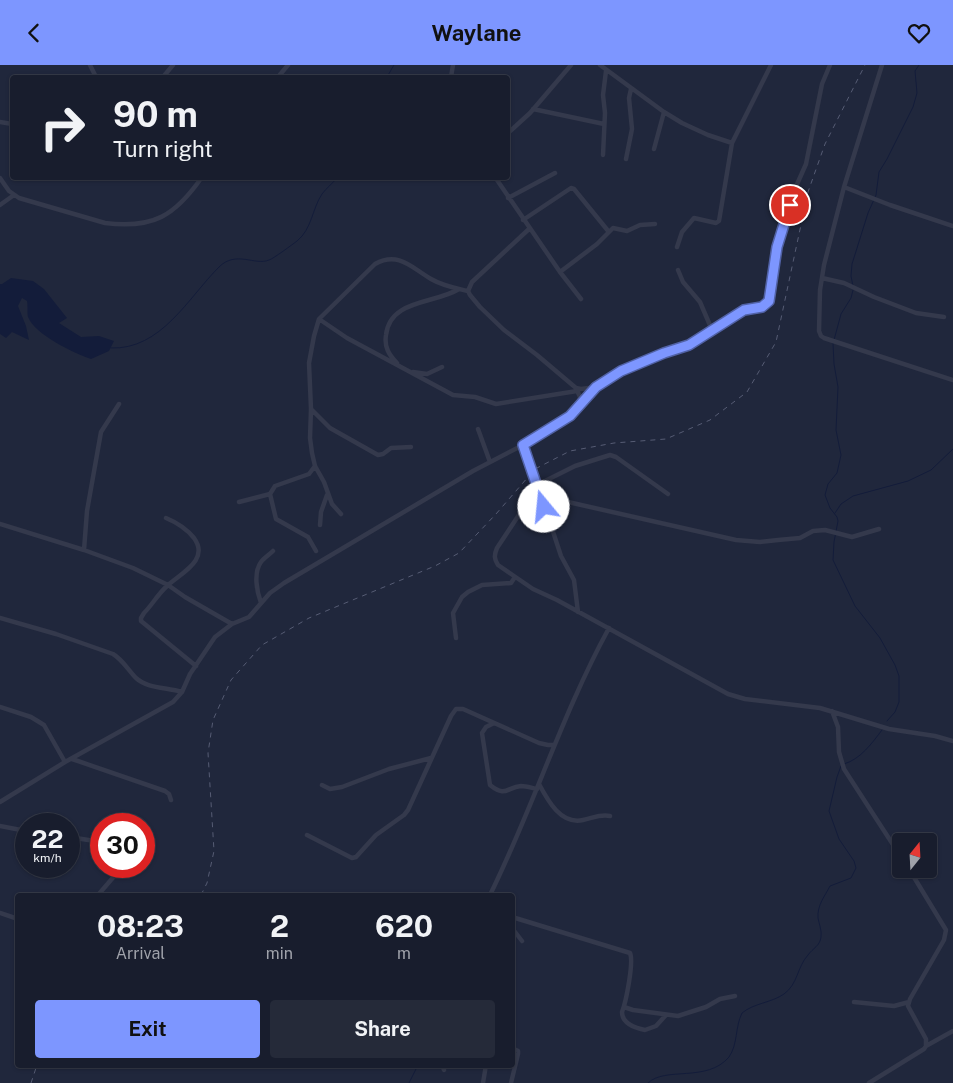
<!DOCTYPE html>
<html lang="en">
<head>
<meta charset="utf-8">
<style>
	:root { --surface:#181d2d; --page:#252a39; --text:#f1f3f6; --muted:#9fa2aa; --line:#363b49; --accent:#7d96ff }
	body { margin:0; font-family:"Public Sans",sans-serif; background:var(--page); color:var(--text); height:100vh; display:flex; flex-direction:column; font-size:19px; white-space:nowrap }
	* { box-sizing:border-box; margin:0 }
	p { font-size:16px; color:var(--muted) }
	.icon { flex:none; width:28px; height:28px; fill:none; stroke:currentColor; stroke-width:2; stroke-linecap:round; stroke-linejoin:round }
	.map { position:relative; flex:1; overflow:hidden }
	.drawer { position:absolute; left:15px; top:828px; width:500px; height:175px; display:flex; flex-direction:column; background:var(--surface); border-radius:5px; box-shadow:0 1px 4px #0004,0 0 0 1px var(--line) }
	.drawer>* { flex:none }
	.hud { position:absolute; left:10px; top:10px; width:500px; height:105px; border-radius:5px; box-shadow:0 1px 4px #0004,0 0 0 1px var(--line); background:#181d2d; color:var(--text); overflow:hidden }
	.needle { width:32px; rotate:18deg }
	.controls { position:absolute; left:892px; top:768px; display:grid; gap:10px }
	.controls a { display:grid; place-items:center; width:45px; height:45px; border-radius:5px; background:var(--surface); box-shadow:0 1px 4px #0004,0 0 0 1px var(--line); font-size:25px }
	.speed { position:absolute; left:15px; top:748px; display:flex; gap:10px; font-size:25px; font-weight:700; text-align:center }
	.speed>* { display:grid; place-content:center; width:65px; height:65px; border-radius:50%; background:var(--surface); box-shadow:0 1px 4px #0004,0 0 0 1px var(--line); line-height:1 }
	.speed small { font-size:12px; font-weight:400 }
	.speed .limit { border:8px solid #d22; background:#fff; color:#111 }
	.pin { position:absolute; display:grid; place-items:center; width:42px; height:42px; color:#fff; margin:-21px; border:2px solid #fff; border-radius:50%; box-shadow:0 1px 5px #0007 }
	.me { position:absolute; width:55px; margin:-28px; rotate:343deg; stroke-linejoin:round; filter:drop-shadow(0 0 4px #0008) }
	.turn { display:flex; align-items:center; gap:18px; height:105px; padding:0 20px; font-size:22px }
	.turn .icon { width:65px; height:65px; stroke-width:2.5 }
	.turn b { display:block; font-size:35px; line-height:42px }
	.eta { display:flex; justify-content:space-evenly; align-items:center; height:85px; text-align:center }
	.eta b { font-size:30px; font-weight:700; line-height:35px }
	.primary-button { display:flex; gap:10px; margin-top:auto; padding:10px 20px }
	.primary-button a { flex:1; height:58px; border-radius:5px; background:var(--accent); color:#111; font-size:20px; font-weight:700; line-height:58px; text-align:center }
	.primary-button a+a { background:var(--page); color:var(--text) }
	header { display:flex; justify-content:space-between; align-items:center; height:65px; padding:0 20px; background:var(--accent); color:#111; font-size:22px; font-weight:700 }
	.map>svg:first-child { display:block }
	.water { fill:#131c3a }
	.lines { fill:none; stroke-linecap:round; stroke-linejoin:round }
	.stream { stroke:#131c3a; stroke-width:1 }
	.minor { stroke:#34394c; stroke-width:4.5 }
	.rail { stroke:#565c74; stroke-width:1; stroke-dasharray:5 5; stroke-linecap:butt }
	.route-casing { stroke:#5162a6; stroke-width:12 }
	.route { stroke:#7d96ff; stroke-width:9 }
</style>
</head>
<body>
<header><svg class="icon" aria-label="back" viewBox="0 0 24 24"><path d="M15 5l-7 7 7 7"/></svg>Waylane<svg class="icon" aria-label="heart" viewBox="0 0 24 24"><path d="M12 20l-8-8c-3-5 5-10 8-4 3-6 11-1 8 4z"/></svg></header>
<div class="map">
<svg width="953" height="1018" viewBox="0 0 953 1018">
	<rect width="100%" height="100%" fill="#20273c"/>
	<!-- water -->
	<path class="water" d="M 11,213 L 33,216 L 44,224 L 67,253 L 59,258 L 81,272 L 99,271 L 114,276 L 109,286 L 91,294 C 74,288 35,270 28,252 C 27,248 28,241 27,236 L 22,233 L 18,241 L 26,261 L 29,275 L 12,267 L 6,273 L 0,269 L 0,219 L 2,219 Z"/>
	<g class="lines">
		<!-- stream -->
		<path class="stream" d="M 387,12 L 394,0
			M 853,221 L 851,211 L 852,199 L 868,148 L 876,130 L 879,107 L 887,94 L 913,42 L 917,28 L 915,6 L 919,0
			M 834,275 L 841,249 L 851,233 L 853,225
			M 833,278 L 834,299 L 838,322 L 836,365 L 841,390 L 837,408 L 828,419 L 825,430 L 830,443 L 837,452 L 838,456 L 834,477 L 833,495 L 855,541 L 880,573 L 895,600 L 899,611 L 899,637 L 895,647 L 887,656
			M 111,283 C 161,285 188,233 219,202 C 236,185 255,201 269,195 C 273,194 293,179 297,176 C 312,164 312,144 322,129 C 326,123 333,119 337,112
			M 835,448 L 841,439 L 853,431 L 908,416 L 931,405 L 953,384
			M 844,699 C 861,694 872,678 882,665
			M 409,1018 L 418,1000
			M 648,1018 C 665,1001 707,1018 729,992 C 738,979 735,962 742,948 C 754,938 771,938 784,929 C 798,919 797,902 808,890 C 813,883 820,881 821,872 C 822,865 819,859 818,853 C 817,840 825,831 830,821 L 851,813 L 856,803 L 854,796 L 839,774 L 829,746 L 837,712 L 841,701"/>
		<!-- minor -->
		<path class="minor" d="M 90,0 L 96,12
			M 600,0 L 664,47 L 682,58 L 708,70 L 732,78 L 771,0
			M 882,0 L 844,122 L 824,200 L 820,225 L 819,266 L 821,271 L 824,273 L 953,315
			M 163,12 L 173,0
			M 278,12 L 288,0
			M 451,12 L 453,0
			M 533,44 L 604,59
			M 0,57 L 12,59
			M 508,68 L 530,48 L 571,0
			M 654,84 L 664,47
			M 603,90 L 605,48 L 603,30 L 606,6
			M 626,94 L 632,64 L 629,33 L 631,24
			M 495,112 L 560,207 L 597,179 L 613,163 L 627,166 L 640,160 L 655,159
			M 0,113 L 9,126 L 19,133 L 105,158 C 153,164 175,151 202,112
			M 844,122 L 890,140 L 953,161
			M 508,133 L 555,108
			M 0,140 L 14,130
			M 523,155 L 571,123 L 574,124 L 609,167
			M 677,182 L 682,167 L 694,153 L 716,158 L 719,156 L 732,78
			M 678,205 L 683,217 L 700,237 L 712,265
			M 560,207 L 581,234
			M 822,213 L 844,218 L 874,232 L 916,248 L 944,252
			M 319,254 L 347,273 L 453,330 L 475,332 L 496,339 L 577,326
			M 397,298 C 389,290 384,282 386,270 C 390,234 435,239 459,224
			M 413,307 L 427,309 L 442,302
			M 576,323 L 581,324 L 596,322
			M 579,341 L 596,322 L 621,306 L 664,288 L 689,280 L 744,245 L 762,242 L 767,240 L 769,236 L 777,181 L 794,126 L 806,99 L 822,19 L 830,0
			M 311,344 L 330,363 L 378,390 L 383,389 L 391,383 L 411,382
			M 478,364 L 490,397
			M 523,380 L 538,421 L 561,491 L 574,515 L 578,547
			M 537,417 L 545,416 L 575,401 L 610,390 L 616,392 L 668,429
			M 538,417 L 554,430 L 568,437 L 736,475 L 760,477 L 778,475 L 800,473 L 813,466 L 825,465 L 852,472 L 879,464
			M 538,421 L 497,483 C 494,490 494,494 498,500 L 533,524 L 557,535 L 728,629 L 745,634 L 820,643 L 889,664 L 935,671 L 953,676
			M 270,429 L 276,454 L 308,472 L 316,486
			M 239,437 L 270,429 L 275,421 L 309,409 L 315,401
			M 341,449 L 332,439 L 324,417 L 315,401 L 312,388 L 310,373 L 311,344 L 309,298 L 314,271 L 319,254 L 375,199 C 399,186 412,203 431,214 C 443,221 455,223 468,226
			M 166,453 C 178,458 186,463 194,473 C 210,495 181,508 167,521 C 158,529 152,540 144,548 L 141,553 L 141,556 L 196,601
			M 0,459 L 84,485 L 133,503 L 168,520 L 185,532 L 232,559
			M 320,460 L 321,447 L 327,430
			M 84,485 L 87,446 L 101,367 L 119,339
			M 261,538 C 257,527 253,508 261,497 C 264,493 269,490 273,486
			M 0,553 L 56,569 L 113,589 C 123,595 128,605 136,613 C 148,624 167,622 182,627
			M 456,573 L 453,548 L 462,532 L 468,527 L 482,520 L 511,518 L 515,512
			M 0,642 L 31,652 L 44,660 L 65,697
			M 832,646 L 838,662 L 839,687 L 844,704 L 901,792
			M 494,658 L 486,662 L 482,668 L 490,720 C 506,733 507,722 521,721 C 526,721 532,723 537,724
			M 72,694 L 165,726 L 169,729 L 171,735
			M 539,719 C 548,736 561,760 583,755 C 593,753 600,749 610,751
			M 322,720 L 330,724 L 342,722 L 389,704 L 431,693
			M 0,737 L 65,697 L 173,637 L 182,627 L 190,609 L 215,572 L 232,559 L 249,552 L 270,528 L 284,518 L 473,406 L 523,380 L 570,351 L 578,343 L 580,332 L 576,323 L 537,290 L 504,265 L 480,242 L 470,230 L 468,226 L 472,217 L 529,164
			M 0,761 L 26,766
			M 307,770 L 352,793 L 356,792 L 376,770 L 404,750 L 408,745 L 451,651 L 456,644 L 463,644 L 539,678 L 548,680 L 554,680
			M 69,772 L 95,776
			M 909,804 L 946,865 L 944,875 L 910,934 L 908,941 L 926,974 L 926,981
			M 98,830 L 123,801
			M 490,830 C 533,743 562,649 609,563
			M 0,848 L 18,854
			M 512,852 L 630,888 C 634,897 626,937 622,947 C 622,958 635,963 645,965 L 656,961 L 666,950
			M 512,863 L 522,876
			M 854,937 L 894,941 L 909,937
			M 624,942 L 633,945 L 678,951 L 706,942 L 720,934 L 735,931
			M 442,1000 L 444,1005
			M 483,1018 L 486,1000
			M 511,1018 L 518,989 L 518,986 L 512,983
			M 869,1018 L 924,984 L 926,981 L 953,966"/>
		<!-- rail -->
		<path class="rail" d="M 201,830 L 207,818 L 214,786 L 208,688 L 213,655 L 231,615 L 262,580 L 309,553 L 435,501 L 459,488 L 496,449 L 535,404 L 570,386 L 614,378 L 666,374 L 710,355 L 747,327 L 776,277 L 808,127 L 825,79 L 865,0
			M 31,1018 L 37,1000"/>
	</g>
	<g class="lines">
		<defs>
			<path id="route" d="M 544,442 L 523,380 L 570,351 L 596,322 L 621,306 L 664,288 L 689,280 L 744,245 L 762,242 L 769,236 L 777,182 L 790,140"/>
		</defs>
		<!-- route casing -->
		<use href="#route" class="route-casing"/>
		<!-- route -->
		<use href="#route" class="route"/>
	</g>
</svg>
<div class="controls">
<a><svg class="needle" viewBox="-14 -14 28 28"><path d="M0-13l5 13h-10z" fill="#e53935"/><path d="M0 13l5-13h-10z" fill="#9fa2aa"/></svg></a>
</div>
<div class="speed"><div>22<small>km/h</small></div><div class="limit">30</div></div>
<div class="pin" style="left:790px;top:140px;background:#d93025"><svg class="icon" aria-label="arrive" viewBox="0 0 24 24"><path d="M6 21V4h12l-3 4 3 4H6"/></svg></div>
<svg class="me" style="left:544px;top:442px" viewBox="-20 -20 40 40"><circle r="19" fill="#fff"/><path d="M0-13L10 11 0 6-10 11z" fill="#7d96ff"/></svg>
<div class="hud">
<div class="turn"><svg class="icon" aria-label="right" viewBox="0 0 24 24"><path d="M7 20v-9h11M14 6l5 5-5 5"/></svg><div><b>90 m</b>Turn right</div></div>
</div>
<section class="drawer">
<div class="eta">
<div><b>08:23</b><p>Arrival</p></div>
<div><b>2</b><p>min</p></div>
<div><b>620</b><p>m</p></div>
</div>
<div class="primary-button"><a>Exit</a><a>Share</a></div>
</section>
</div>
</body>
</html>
